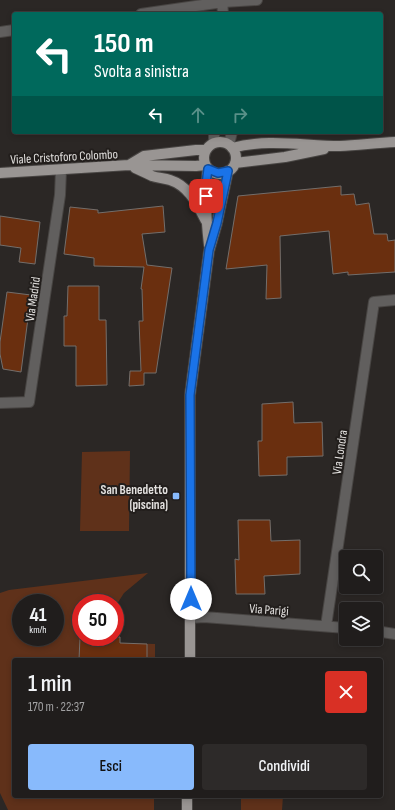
<!DOCTYPE html>
<html lang="it">
<head>
<meta charset="utf-8">
<style>
	:root { --surface:#201d1c; --page:#2d2a29; --text:#f1f3f6; --muted:#a2a2a3; --line:#3d3b3b; --accent:#88bafc }
	body { margin:0; font-family:"Sofia Sans Condensed",sans-serif; background:var(--page); color:var(--text); height:100vh; display:flex; flex-direction:column; font-size:15px; white-space:nowrap }
	* { box-sizing:border-box; margin:0 }
	p { font-size:13px; color:var(--muted) }
	.icon { flex:none; width:22px; height:22px; fill:none; stroke:currentColor; stroke-width:2; stroke-linecap:round; stroke-linejoin:round }
	.map { position:relative; flex:1; overflow:hidden }
	.side { position:absolute; left:12px; top:658px; width:371px; height:140px; display:flex; flex-direction:column; background:var(--surface); border-radius:4px; box-shadow:0 2px 6px #0003,0 0 0 1px var(--line) }
	.side>* { flex:none }
	.banner { position:absolute; left:12px; top:12px; width:371px; height:122px; border-radius:4px; box-shadow:0 2px 6px #0003,0 0 0 1px var(--line); background:#00695c; color:#fff; overflow:hidden }
	.buttons { position:absolute; left:339px; top:550px; display:grid; gap:8px }
	.buttons a { display:grid; place-items:center; width:44px; height:44px; border-radius:4px; background:var(--surface); box-shadow:0 2px 6px #0003,0 0 0 1px var(--line); font-size:20px }
	.speed { position:absolute; left:12px; top:594px; display:flex; gap:8px; font-size:20px; font-weight:700; text-align:center }
	.speed>* { display:grid; place-content:center; width:52px; height:52px; border-radius:50%; background:var(--surface); box-shadow:0 2px 6px #0003,0 0 0 1px var(--line); line-height:1 }
	.speed small { font-size:10px; font-weight:400 }
	.speed .limit { border:6px solid #d22; background:#fff; color:#111 }
	.pin { position:absolute; display:grid; place-items:center; width:34px; height:34px; color:#fff; margin:-17px; border-radius:8px; box-shadow:0 2px 6px #0006 }
	.me { position:absolute; width:44px; margin:-22px; rotate:0deg; stroke-linejoin:round; filter:drop-shadow(0 0 3px #0008) }
	.turn { display:flex; align-items:center; gap:14px; height:84px; padding:0 16px; font-size:18px }
	.turn .icon { width:52px; height:52px; stroke-width:2.5 }
	.turn b { display:block; font-size:28px; line-height:34px }
	.lanes { display:flex; align-items:center; height:38px; padding:0 16px; background:#0003; justify-content:center; gap:20px; direction:ltr }
	.lanes .off { opacity:.35 }
	.round { display:grid; place-items:center; flex:none; width:42px; height:42px; border-radius:4px; background:var(--page) }
	.head { display:flex; align-items:center; justify-content:space-between; height:68px; padding:0 16px }
	h1 { font-size:24px; font-weight:600; line-height:30px }
	.action { display:flex; gap:8px; margin-top:auto; padding:8px 16px }
	.action a { flex:1; height:46px; border-radius:4px; background:var(--accent); color:#111; font-size:16px; font-weight:600; line-height:46px; text-align:center }
	.action a+a { background:var(--page); color:var(--text) }
	.map>svg:first-child { display:block }
	.green { fill:#5f311a; fill-rule:evenodd }
	.building { fill:#6a2f0f; stroke:#736e6b }
	.lines { fill:none; stroke-linecap:round; stroke-linejoin:round }
	.minor-casing { stroke:#484543; stroke-width:12 }
	.major-casing { stroke:#484543; stroke-width:12 }
	.minor { stroke:#615f5e; stroke-width:10 }
	.major { stroke:#999593; stroke-width:10 }
	.route-casing { stroke:#114b97; stroke-width:10 }
	.route { stroke:#1a73e8; stroke-width:7 }
	.poi-dot { fill:#88bafc; stroke:#221e1c; stroke-width:1.5 }
	.labels { text-anchor:middle; stroke-width:4; stroke-linejoin:round; paint-order:stroke }
	.street-label { font-size:13px; fill:#e3e1df; stroke:#221e1c }
	.poi-label { font-size:13px; font-weight:bold; fill:#e3e1df; stroke:#221e1c; text-anchor:end }
</style>
</head>
<body>
<div class="map">
<svg width="395" height="810" viewBox="0 0 395 810">
	<rect width="100%" height="100%" fill="#2b2725"/>
	<!-- green -->
	<path class="green" d="M 130,451 L 129,531 L 80,531 L 82,452 Z
		M 148,573 L 124,593 L 117,604 L 117,612 L 119,619 L 120,643 L 155,644 L 155,660 L 14,660 L 14,796 L 154,796 L 154,810 L 8,810 L 0,793 L 0,593 L 9,590 ZM 21,603 L 55,603 L 55,637 L 21,637 ZM 81,603 L 115,603 L 115,637 L 81,637 Z
		M 241,796 L 283,796 L 282,810 L 241,810 Z"/>
	<!-- building -->
	<path class="building" d="M 341,186 L 341,195 L 354,194 L 356,205 L 369,203 L 374,234 L 387,234 L 388,241 L 395,240 L 395,272 L 348,275 L 348,272 L 333,274 L 329,231 L 280,236 L 281,298 L 266,299 L 267,265 L 226,269 L 238,196 Z
		M 163,206 L 165,232 L 142,234 L 147,265 L 172,268 L 156,373 L 144,373 L 144,385 L 129,386 L 130,371 L 141,371 L 139,321 L 143,321 L 142,289 L 141,289 L 144,267 L 94,266 L 94,258 L 64,254 L 70,207 L 98,210 L 98,213 Z
		M 0,216 L 40,222 L 35,264 L 19,262 L 21,248 L 0,245 Z
		M 68,286 L 99,286 L 99,320 L 106,320 L 107,385 L 76,386 L 76,346 L 64,346 L 64,316 L 67,316 Z
		M 7,292 L 31,295 L 21,372 L 3,369 L 0,354 L 0,342 Z
		M 293,402 L 294,423 L 322,422 L 323,456 L 287,457 L 287,475 L 259,476 L 258,441 L 262,441 L 262,404 Z
		M 238,520 L 270,520 L 271,541 L 300,540 L 300,574 L 264,576 L 265,594 L 236,594 L 235,559 L 239,560 Z
		M 80,637 L 120,637 L 120,643 L 147,644 L 147,660 L 79,660 Z"/>
	<g class="lines">
		<defs>
			<path id="minor" d="M 222,0 L 223,14
				M 141,14 L 223,2 L 257,0
				M 0,32 L 14,30
				M 214,143 L 214,132
				M 229,144 L 232,132
				M 0,403 L 29,402 L 60,195 L 61,170
				M 190,618 L 204,617 L 346,628
				M 326,626 L 374,302 L 395,300
				M 376,631 L 395,634"/>
			<path id="major" d="M204 158a16 16 0 1 1 32 0a16 16 0 1 1-32 0Z
				M 232,148 C 268,138 304,146 340,146 C 358,145 377,143 395,142
				M 235,163 L 285,157 L 324,149
				M 129,165 L 144,156 L 196,150 L 206,150
				M 135,168 C 140,170 146,173 152,176 C 158,178 164,178 170,180 C 189,186 197,204 206,221
				M 208,169 C 204,194 206,219 209,245
				M 0,173 L 129,165 L 196,166 L 205,165
				M 190,660 L 190,395 L 209,251 L 217,223 L 228,171
				M 187,796 L 187,810"/>
		</defs>
		<!-- minor casing -->
		<use href="#minor" class="minor-casing"/>
		<!-- major casing -->
		<use href="#major" class="major-casing"/>
		<!-- minor -->
		<use href="#minor" class="minor"/>
		<!-- major -->
		<use href="#major" class="major"/>
	</g>
	<g class="lines">
		<defs>
			<path id="route" d="M 191,599 L 190,395 L 209,250 L 217,223 L 228,171 L 218,173 L 208,169 L 206,184 L 206,196"/>
		</defs>
		<!-- route casing -->
		<use href="#route" class="route-casing"/>
		<!-- route -->
		<use href="#route" class="route"/>
	</g>
	<!-- markers -->
	<rect class="poi-dot" x="172" y="492" width="8" height="8" rx="2"/>
	<g class="labels">
		<!-- street labels -->
		<g class="street-label">
			<text transform="translate(64 156) rotate(-3)" y="5">Viale Cristoforo Colombo</text>
			<text transform="translate(32 299) rotate(-82)" y="5">Via Madrid</text>
			<text transform="translate(339 452) rotate(-82)" y="5">Via Londra</text>
			<text transform="translate(269 609) rotate(4)" y="5">Via Parigi</text>
		</g>
		<!-- poi labels -->
		<g class="poi-label">
			<text x="168" y="494">San Benedetto<tspan x="168" dy="15">(piscina)</tspan></text>
		</g>
	</g>
</svg>
<div class="buttons">
<a><svg class="icon" aria-label="search" viewBox="0 0 24 24"><circle cx="10" cy="10" r="6"/><path d="M15 15l6 6"/></svg></a>
<a><svg class="icon" aria-label="layers" viewBox="0 0 24 24"><path d="M12 4l9 5-9 5-9-5zM3 14l9 5 9-5"/></svg></a>
</div>
<div class="speed"><div>41<small>km/h</small></div><div class="limit">50</div></div>
<div class="pin" style="left:206px;top:196px;background:#d93025"><svg class="icon" aria-label="arrive" viewBox="0 0 24 24"><path d="M6 21V4h12l-3 4 3 4H6"/></svg></div>
<svg class="me" style="left:191px;top:599px" viewBox="-20 -20 40 40"><circle r="19" fill="#fff"/><path d="M0-13L10 11 0 6-10 11z" fill="#1a73e8"/></svg>
<div class="banner">
<div class="turn"><svg class="icon" aria-label="left" viewBox="0 0 24 24"><path d="M17 20v-9H6M10 6l-5 5 5 5"/></svg><div><b>150 m</b>Svolta a sinistra</div></div>
<div class="lanes"><svg class="icon" aria-label="left" viewBox="0 0 24 24"><path d="M17 20v-9H6M10 6l-5 5 5 5"/></svg><svg class="icon off" aria-label="ahead" viewBox="0 0 24 24"><path d="M12 20V5M6 11l6-6 6 6"/></svg><svg class="icon off" aria-label="right" viewBox="0 0 24 24"><path d="M7 20v-9h11M14 6l5 5-5 5"/></svg></div>
</div>
<section class="side">
<div class="head"><div><h1>1 min</h1><p>170 m · 22:37</p></div><a class="round" style="background:#d93025;color:#fff"><svg class="icon" aria-label="close" viewBox="0 0 24 24"><path d="M6 6l12 12M18 6L6 18"/></svg></a></div>
<div class="action"><a>Esci</a><a>Condividi</a></div>
</section>
</div>
</body>
</html>
